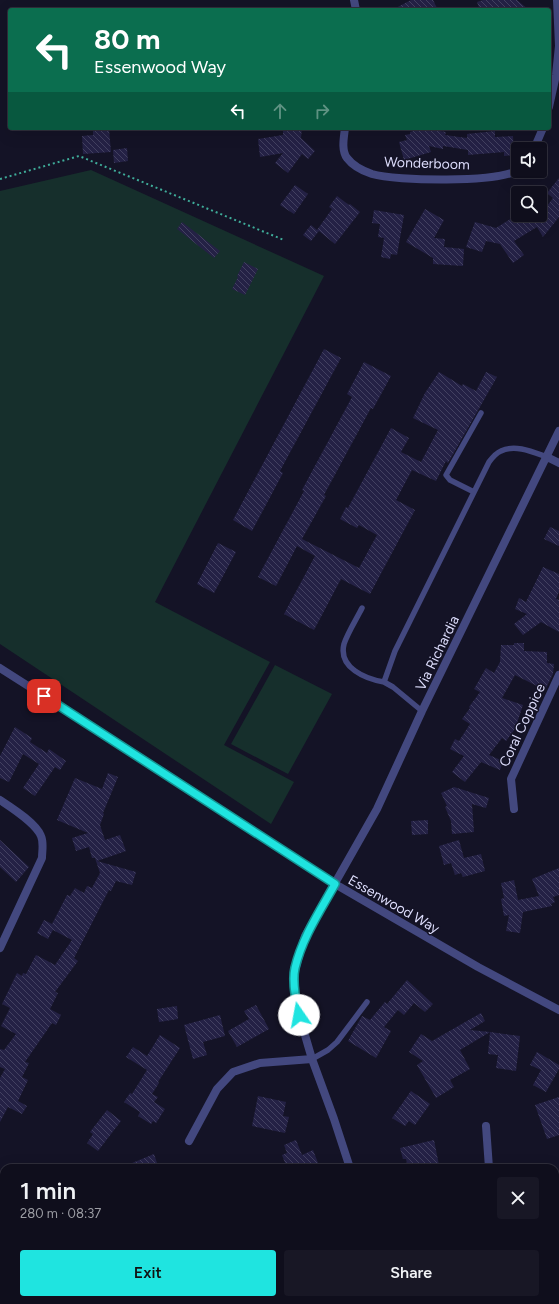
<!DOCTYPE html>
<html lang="en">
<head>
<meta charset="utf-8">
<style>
	:root { --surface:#0f0e1c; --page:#181725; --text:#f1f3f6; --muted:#9b9ca3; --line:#2f2e3b; --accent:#1fe4e0 }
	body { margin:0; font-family:Figtree,sans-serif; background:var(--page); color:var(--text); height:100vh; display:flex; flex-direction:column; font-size:15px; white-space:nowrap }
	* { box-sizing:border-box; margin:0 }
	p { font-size:13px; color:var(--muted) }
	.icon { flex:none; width:22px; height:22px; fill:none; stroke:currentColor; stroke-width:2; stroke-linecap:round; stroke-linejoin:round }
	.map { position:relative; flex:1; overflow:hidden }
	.side { position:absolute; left:0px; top:1164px; width:559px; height:140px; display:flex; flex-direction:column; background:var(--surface); border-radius:12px 12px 0 0; box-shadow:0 4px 16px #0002,0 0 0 1px var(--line) }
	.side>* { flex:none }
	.banner { position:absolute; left:8px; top:8px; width:543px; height:122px; border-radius:4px; box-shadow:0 4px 16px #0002,0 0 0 1px var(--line); background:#0b6e4f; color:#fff; overflow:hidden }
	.buttons { position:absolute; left:511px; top:142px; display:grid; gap:8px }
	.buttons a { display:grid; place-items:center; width:36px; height:36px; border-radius:4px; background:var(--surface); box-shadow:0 4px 16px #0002,0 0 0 1px var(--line); font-size:20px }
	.pin { position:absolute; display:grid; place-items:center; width:34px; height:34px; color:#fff; margin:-17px; border-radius:8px; box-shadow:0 2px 6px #0006 }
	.me { position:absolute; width:44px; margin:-22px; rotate:348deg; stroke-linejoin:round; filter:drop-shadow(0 0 3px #0008) }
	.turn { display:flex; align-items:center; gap:14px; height:84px; padding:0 20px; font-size:18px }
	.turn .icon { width:52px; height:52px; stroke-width:2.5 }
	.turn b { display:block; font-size:28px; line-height:34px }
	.lanes { display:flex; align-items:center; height:38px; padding:0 20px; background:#0003; justify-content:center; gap:20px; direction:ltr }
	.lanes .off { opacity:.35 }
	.round { display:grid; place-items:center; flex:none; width:42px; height:42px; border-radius:4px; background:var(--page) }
	.summary { display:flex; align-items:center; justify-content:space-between; height:68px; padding:0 20px }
	h1 { font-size:24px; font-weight:600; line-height:30px }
	.cta { display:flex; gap:8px; margin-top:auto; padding:8px 20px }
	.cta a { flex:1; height:46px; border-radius:4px; background:var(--accent); color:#111; font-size:16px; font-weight:600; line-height:46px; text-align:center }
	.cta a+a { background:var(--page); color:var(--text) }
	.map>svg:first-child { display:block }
	.green { fill:#162f2c }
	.building { fill:url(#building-back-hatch) }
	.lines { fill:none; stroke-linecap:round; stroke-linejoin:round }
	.path { stroke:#3fac99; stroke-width:2; stroke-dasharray:2 3; stroke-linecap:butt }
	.service { stroke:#43487f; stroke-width:5.5 }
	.minor { stroke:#43487f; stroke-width:8 }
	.route-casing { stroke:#149492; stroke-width:10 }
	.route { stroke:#1fe4e0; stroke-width:7 }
	.labels { text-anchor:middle; stroke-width:3; stroke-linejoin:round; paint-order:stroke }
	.street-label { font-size:14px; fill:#dcdcfb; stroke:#141326 }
</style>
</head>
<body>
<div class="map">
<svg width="559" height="1304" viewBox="0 0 559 1304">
	<defs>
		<pattern id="building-back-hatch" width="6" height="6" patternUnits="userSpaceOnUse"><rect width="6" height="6" fill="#242145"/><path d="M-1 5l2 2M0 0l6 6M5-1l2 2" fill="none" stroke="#434161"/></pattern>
	</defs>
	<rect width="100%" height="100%" fill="#141326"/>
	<!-- green -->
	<path class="green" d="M 91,170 L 324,276 L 155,602 L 270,662 L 224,745 L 294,782 L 271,824 L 0,644 L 0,191 Z
		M 275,665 L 332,694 L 288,774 L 231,744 Z"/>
	<!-- building -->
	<path class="building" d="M 411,0 L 433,0 L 438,10 L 392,10 Z
		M 483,0 L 517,0 L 529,10 L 480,10 L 477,2 Z
		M 283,128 L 302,128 L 301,138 L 315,151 L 308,159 L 302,154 L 288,173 L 275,163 L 283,153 L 260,157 L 258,139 L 283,135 Z
		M 422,128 L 446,132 L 445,135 L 467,138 L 467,134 L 495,131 L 495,137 L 513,136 L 514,155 L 504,156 L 504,152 L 468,155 L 468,150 L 443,146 L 443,149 L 429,146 L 431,152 L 404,160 L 399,142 L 407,140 L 405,135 L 410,134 L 410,132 Z
		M 109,129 L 111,152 L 83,154 L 82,136 L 93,135 L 93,130 Z
		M 127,148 L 128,161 L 114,163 L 113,150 Z
		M 559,178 L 559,217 L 543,237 L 537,227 L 514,241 L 524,255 L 513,263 L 500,244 L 486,241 L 482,252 L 466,247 L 475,222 L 496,228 L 512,218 L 515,222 L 526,215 L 540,215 L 553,198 L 547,193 Z
		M 295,185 L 308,194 L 294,214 L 280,205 Z
		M 337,196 L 349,205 L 350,204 L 360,212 L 335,244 L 319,231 L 311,241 L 303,235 L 311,225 L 317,230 L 332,209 L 329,207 Z
		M 425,209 L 444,220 L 434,238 L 445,239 L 444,247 L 464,249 L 463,266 L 433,264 L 433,258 L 406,242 Z
		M 374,210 L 404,215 L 397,255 L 391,254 L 390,259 L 381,257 L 384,238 L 378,237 L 380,224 L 372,223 Z
		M 182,222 L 220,251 L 214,258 L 177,229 Z
		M 244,262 L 258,269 L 245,295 L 232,289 L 238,277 L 237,276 Z
		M 324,349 L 341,358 L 280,471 L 283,473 L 252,531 L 233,520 Z
		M 364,362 L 391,376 L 373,409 L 371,408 L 324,495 L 326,496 L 302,539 L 359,568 L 377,535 L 359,525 L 357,528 L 340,519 L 346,507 L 348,508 L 391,428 L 409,438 L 401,452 L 421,462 L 438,430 L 413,418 L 425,393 L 439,372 L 462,386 L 463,384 L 476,391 L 486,372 L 497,377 L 448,463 L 446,461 L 436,481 L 412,470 L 396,500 L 415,510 L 370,594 L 341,579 L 314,630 L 284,614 L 315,556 L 297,546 L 276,586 L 258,577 L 304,491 L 302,490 L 352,397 L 347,394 Z
		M 550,527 L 559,531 L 559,546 L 544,539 Z
		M 218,543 L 236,552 L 214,593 L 197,584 Z
		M 543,567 L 559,574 L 559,592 L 556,599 L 559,600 L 559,632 L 541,622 L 523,635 L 514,624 L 527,614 L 515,609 L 519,598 L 526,602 Z
		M 514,643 L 524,643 L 524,651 L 547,652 L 547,663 L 554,664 L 553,674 L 545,690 L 515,675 L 502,698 L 523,705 L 515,729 L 506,741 L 502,738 L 489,755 L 503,761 L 500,770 L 481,762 L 465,782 L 452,772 L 464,756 L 450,749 L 455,739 L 459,741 L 470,724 L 462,719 L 470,708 L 469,707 L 480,692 L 474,689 L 486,668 L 494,673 L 500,662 L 501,645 L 514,645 Z
		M 15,727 L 32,738 L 30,742 L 47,753 L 49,749 L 66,761 L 60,770 L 55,767 L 35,796 L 23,788 L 39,764 L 23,754 L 9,782 L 0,778 L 0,756 Z
		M 108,773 L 118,777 L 103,813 L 104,814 L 100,825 L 105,840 L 120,835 L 126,851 L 97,861 L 136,872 L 132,885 L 116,881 L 111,891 L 109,890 L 74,958 L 78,961 L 55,992 L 58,993 L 50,1009 L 61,1015 L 56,1025 L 52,1023 L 25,1062 L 29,1063 L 22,1077 L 28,1080 L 18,1101 L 27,1106 L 22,1114 L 8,1107 L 0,1122 L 0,1078 L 5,1069 L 0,1067 L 0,1049 L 4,1050 L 16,1034 L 1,1026 L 10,1008 L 2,1004 L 17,973 L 22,976 L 23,973 L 26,974 L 36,955 L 55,965 L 72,940 L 53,930 L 48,939 L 37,933 L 44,920 L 52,924 L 67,895 L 70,896 L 75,888 L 84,893 L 87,886 L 92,888 L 100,873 L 95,858 L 92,858 L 89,847 L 76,851 L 72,838 L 88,833 L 57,820 L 75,778 L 102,789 Z
		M 454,787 L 489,798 L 486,808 L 472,804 L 474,832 L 452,834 L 451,821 L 445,807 L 447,806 L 441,793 Z
		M 428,820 L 428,834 L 412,835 L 411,821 Z
		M 0,840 L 29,867 L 16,882 L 0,867 Z
		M 459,840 L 464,858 L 481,854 L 485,871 L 463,877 L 461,873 L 455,875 L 451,863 L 444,865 L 439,846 Z
		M 559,868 L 559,895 L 553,897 L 555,902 L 551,904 L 552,906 L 523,912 L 520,933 L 506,931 L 509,915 L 504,916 L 501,899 L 504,898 L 501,883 L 514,880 L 518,900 L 539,896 L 532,879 Z
		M 407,980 L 433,1004 L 425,1012 L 414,1003 L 404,1015 L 398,1010 L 384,1027 L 391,1031 L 376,1058 L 348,1041 L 362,1016 L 370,1020 L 385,1002 L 387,1004 Z
		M 256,1005 L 269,1029 L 237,1047 L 228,1031 L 249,1019 L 244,1011 Z
		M 177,1006 L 178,1019 L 159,1022 L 157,1009 Z
		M 481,1013 L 485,1021 L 470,1030 L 490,1032 L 460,1050 L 470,1069 L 450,1080 L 454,1087 L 436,1098 L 417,1065 L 423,1061 L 409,1052 L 421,1034 L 432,1041 Z
		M 220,1015 L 225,1036 L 203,1042 L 207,1055 L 193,1059 L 184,1025 Z
		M 490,1032 L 520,1036 L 516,1071 L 496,1068 L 498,1055 L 488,1054 Z
		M 160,1035 L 180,1048 L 158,1082 L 159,1083 L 152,1094 L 158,1097 L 154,1102 L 165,1109 L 156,1123 L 153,1121 L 151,1124 L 138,1116 L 140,1112 L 124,1102 L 130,1093 L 132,1094 L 147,1070 L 126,1057 L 133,1047 L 147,1056 Z
		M 537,1052 L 559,1065 L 559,1069 L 546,1092 L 533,1085 L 541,1070 L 530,1065 Z
		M 411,1091 L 430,1104 L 415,1125 L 409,1121 L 405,1126 L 392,1118 Z
		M 258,1096 L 286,1102 L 283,1116 L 289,1117 L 285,1133 L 252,1126 Z
		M 559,1097 L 559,1135 L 547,1139 L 535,1105 Z
		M 107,1110 L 121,1121 L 98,1151 L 87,1143 L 93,1134 L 90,1132 Z
		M 296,1140 L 302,1155 L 313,1150 L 320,1168 L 287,1168 L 282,1155 L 287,1153 L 284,1145 Z
		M 434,1140 L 439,1165 L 427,1168 L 408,1168 L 406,1159 L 403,1159 L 400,1148 Z
		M 154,1154 L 157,1163 L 146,1168 L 120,1168 Z"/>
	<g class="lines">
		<!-- path -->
		<path class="path" d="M 0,179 L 79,156 L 284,240"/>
		<!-- service -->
		<path class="service" d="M 474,492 L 450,480 L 446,475 L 481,413
			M 362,608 C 357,618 347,634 344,644 C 338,668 366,679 384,682
			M 422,711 L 393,687 L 384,682 L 395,651 L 489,462 C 492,458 496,453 501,451 C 515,444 533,452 547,457
			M 312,1059 L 328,1050 L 337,1042 L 367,1002"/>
		<!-- minor -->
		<path class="minor" d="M 354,0 L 356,10
			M 557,0 L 559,46
			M 549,107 L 556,75 L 559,46
			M 345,128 C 344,137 341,150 347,158 C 353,166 363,171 372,174 C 396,181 498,183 518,170
			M 534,149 L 543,128
			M 547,457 L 559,463
			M 0,668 L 124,747 L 335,884 L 478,967 L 559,1010
			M 0,800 C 12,808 36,823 41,836 C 44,843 42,851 42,858 L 0,948
			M 514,809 L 511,779 L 559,675
			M 486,1126 L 489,1168
			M 189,1141 L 217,1089 L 233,1072 L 260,1063 L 312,1059
			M 350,1168 L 334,1119 L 312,1059 L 295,1001 L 295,970 L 305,936 L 377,809 L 422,711 L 559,431
			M 128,1300 L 133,1304
			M 384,1300 L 385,1304
			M 496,1304 L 496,1300"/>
	</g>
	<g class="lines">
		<defs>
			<path id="route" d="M 44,696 L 335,884 C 320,911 302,938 295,968 C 292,981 296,1002 299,1015"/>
		</defs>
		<!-- route casing -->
		<use href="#route" class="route-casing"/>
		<!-- route -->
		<use href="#route" class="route"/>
	</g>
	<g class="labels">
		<!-- street labels -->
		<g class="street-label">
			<text transform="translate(427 163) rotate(2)" y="5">Wonderboom</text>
			<text transform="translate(437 653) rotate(-64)" y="5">Via Richardia</text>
			<text transform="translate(522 725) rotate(-65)" y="5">Coral Coppice</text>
			<text transform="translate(394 904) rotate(30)" y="5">Essenwood Way</text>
		</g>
	</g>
</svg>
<div class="buttons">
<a><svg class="icon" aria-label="sound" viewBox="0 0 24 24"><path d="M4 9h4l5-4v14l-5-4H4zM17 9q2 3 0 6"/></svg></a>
<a><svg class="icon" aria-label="search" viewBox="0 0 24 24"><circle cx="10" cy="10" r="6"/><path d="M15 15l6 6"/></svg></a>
</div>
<div class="pin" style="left:44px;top:696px;background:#d93025"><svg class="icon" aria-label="arrive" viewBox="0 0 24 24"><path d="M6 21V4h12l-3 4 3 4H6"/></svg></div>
<svg class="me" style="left:299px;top:1015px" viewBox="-20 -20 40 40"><circle r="19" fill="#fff"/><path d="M0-13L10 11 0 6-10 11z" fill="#1fe4e0"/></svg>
<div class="banner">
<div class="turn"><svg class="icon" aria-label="left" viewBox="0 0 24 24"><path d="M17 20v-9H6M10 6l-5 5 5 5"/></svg><div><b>80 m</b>Essenwood Way</div></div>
<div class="lanes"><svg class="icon" aria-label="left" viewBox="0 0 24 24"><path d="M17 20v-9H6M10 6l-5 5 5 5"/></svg><svg class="icon off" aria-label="ahead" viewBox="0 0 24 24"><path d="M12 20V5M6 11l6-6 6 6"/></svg><svg class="icon off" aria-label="right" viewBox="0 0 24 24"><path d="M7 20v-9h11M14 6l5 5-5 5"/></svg></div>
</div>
<section class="side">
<div class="summary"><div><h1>1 min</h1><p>280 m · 08:37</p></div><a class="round"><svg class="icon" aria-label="close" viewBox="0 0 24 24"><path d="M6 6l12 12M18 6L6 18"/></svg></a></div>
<div class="cta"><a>Exit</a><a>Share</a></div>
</section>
</div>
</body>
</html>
